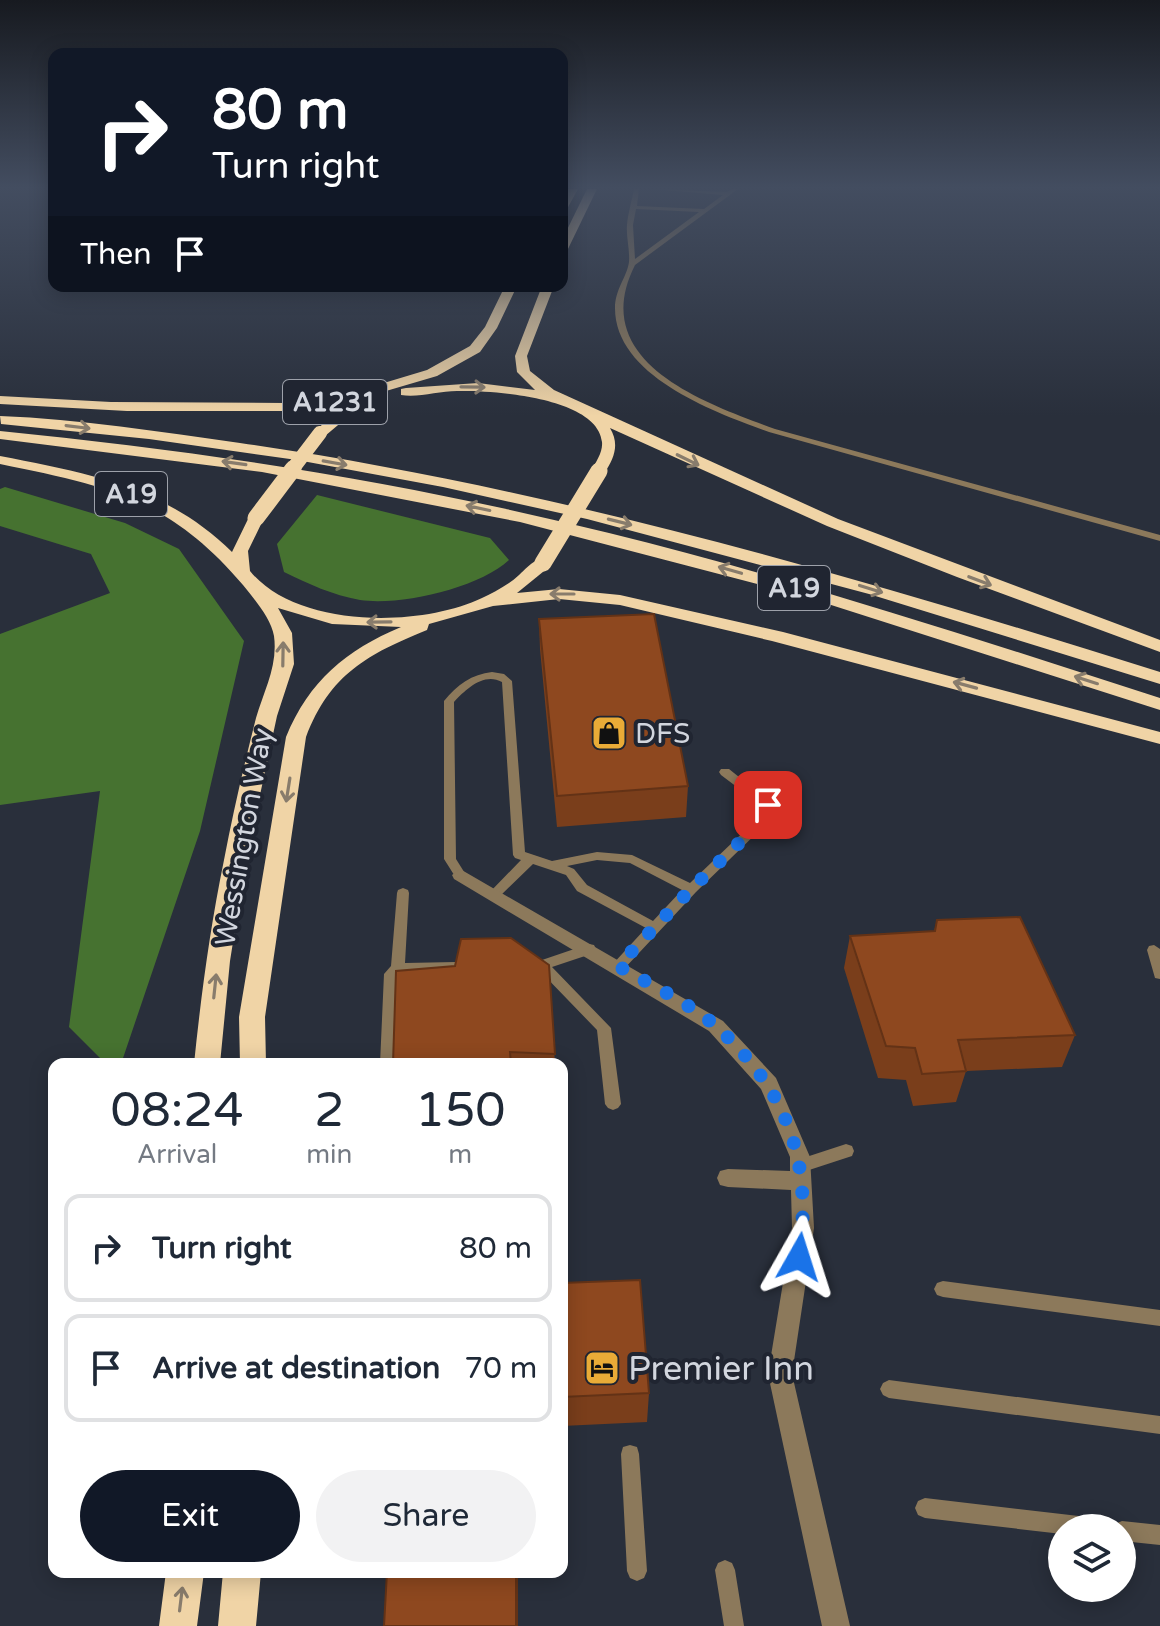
<!DOCTYPE html>
<html lang="en">
<head>
<meta charset="utf-8">
<style>
	:root { --surface:#fff; --page:#f2f2f3; --text:#1f2937; --muted:#747a83; --line:#e0e1e3; --accent:#111827 }
	body { margin:0; font-family:"Varela Round",sans-serif; background:var(--page); color:var(--text); height:100vh; display:flex; flex-direction:column; font-size:30px; white-space:nowrap }
	* { box-sizing:border-box; margin:0 }
	p { font-size:26px; color:var(--muted) }
	.icon { flex:none; width:44px; height:44px; fill:none; stroke:currentColor; stroke-width:2; stroke-linecap:round; stroke-linejoin:round }
	.map { position:relative; flex:1; overflow:hidden }
	.details { position:absolute; left:48px; top:1058px; width:520px; height:520px; display:flex; flex-direction:column; background:var(--surface); border-radius:16px; box-shadow:0 4px 20px #0003 }
	.details>* { flex:none }
	.banner { position:absolute; left:48px; top:48px; width:520px; height:244px; border-radius:16px; box-shadow:0 4px 20px #0003; background:#111827; color:#fff; overflow:hidden }
	.buttons { position:absolute; left:1048px; top:1514px; display:grid; gap:16px }
	.buttons a { display:grid; place-items:center; width:88px; height:88px; border-radius:50%; background:var(--surface); box-shadow:0 4px 20px #0003; font-size:40px }
	.pin { position:absolute; display:grid; place-items:center; width:68px; height:68px; color:#fff; margin:-34px; border-radius:16px; box-shadow:0 4px 12px #0006 }
	.me { position:absolute; width:88px; margin:-44px; rotate:6deg; stroke-linejoin:round; filter:drop-shadow(0 0 6px #0008) }
	.turn { display:flex; align-items:center; gap:28px; height:168px; padding:0 32px; font-size:36px }
	.turn .icon { width:104px; height:104px; stroke-width:2.5 }
	.turn b { display:block; font-size:56px; line-height:68px }
	.then { display:flex; align-items:center; height:76px; padding:0 32px; background:#0003; gap:16px; font-size:30px }
	.eta { display:flex; justify-content:space-evenly; align-items:center; height:136px; text-align:center }
	.eta b { font-size:48px; font-weight:600; line-height:56px }
	.cta { display:flex; gap:16px; margin-top:auto; padding:16px 32px }
	.cta a { flex:1; height:92px; border-radius:48px; background:var(--accent); color:#fff; font-size:32px; font-weight:600; line-height:92px; text-align:center }
	.cta a+a { background:var(--page); color:var(--text) }
	ul { padding:0; list-style:none }
	li { display:flex; align-items:center; gap:24px; height:108px; margin:0 16px 12px; padding:0 16px; border:4px solid var(--line); border-radius:16px }
	li div { flex:1 }
	li b { display:block; font-size:30px }
	li em { font-style:normal }
	.map>svg:first-child { display:block }
	.forest { fill:#467230 }
	.lines { fill:none; stroke-linecap:round; stroke-linejoin:round }
	.service { fill:#8c795b; fill-rule:evenodd }
	.minor { fill:#8c795b; fill-rule:evenodd }
	.trunk { fill:#f0d4a6; fill-rule:evenodd }
	.trunk-bridge-far1 { stroke:#f0d4a6; stroke-width:14 }
	.trunk-bridge { stroke:#f0d4a6; stroke-width:17 }
	.wall { fill:#7a3e1b }
	.shaded-wall { fill:#633216 }
	.building { fill:#8e481f; stroke:#633216; stroke-width:2 }
	.oneway { stroke:#887c6c }
	.route { stroke:#1a73e8; stroke-width:14; stroke-dasharray:0 25.2 }
	.labels { text-anchor:middle; stroke-width:8; stroke-linejoin:round; paint-order:stroke }
	.shield { fill:#202531; stroke:#9da1aa; stroke-width:2 }
	.shield-label { font-size:26px; font-weight:bold; fill:#d2d6de }
	.poi-label { font-size:28px; fill:#d2d6de; stroke:#202531; text-anchor:start }
	.street-label { font-size:28px; fill:#d2d6de; stroke:#202531 }
	.near-poi-label { font-size:34px; fill:#d2d6de; stroke:#202531; text-anchor:start }
</style>
</head>
<body>
<div class="map">
<svg width="1160" height="1626" viewBox="0 0 1160 1626">
	<rect width="100%" height="100%" fill="#292f3b"/>
	<!-- forest -->
	<path class="forest" d="M 5,487 L 125,523 L 179,549 L 244,641 L 200,831 L 121,1064 L 106,1064 L 69,1027 L 100,791 L 0,805 L 0,634 L 110,593 L 91,554 L 0,526 L 0,489 Z
		M 317,495 L 490,538 L 509,560 C 479,588 401,606 360,600 C 332,595 309,584 284,572 L 277,544 Z"/>
	<g class="lines">
		<!-- service -->
		<path class="service" d="M 634,189 L 639,189 L 637,206 L 704,209 L 723,195 L 652,189 L 727,192 L 732,189 L 738,189 L 635,265 C 586,362 704,403 775,429 L 1160,535 L 1160,541 L 769,432 C 717,413 615,377 615,308 C 615,289 627,277 629,262 C 630,250 626,237 627,225 C 628,213 632,200 634,189 ZM 636,209 L 699,212 L 635,259 L 633,225 Z
			M 492,672 L 504,674 L 512,681 L 525,852 L 552,861 L 597,852 L 632,855 L 690,883 L 757,819 L 762,806 L 721,775 L 719,772 L 721,769 L 729,769 L 774,805 L 766,824 L 696,892 L 623,970 L 613,970 L 611,966 L 646,928 L 577,891 L 566,875 L 533,864 L 499,897 L 489,897 L 488,894 L 521,860 L 515,858 L 513,855 L 502,682 C 484,672 466,689 454,702 L 456,859 L 466,875 L 464,878 L 456,878 L 444,859 L 444,701 C 457,685 472,674 492,672 ZM 597,860 L 630,863 L 682,890 L 653,921 L 587,885 L 574,869 L 567,866 Z
			M 403,888 L 408,890 L 409,893 L 405,963 L 456,962 L 461,963 L 463,967 L 461,971 L 456,972 L 401,973 L 398,976 L 394,1064 L 380,1064 L 384,974 L 391,966 L 397,893 L 398,890 Z
			M 589,944 L 594,945 L 596,949 L 594,953 L 552,967 L 611,1028 L 621,1104 L 618,1108 L 613,1110 L 608,1108 L 605,1104 L 597,1030 L 539,970 L 526,969 L 524,965 L 526,961 L 542,960 Z
			M 1154,945 L 1160,949 L 1160,979 L 1155,978 L 1147,950 L 1149,946 Z
			M 846,1144 L 852,1146 L 854,1151 L 852,1156 L 800,1173 L 794,1171 L 792,1166 L 794,1161 Z
			M 943,1281 L 1160,1310 L 1160,1326 L 943,1297 L 937,1295 L 934,1289 L 937,1283 Z
			M 889,1380 L 1160,1416 L 1160,1434 L 889,1398 L 883,1395 L 880,1389 L 883,1383 Z
			M 630,1445 L 637,1447 L 639,1454 L 647,1571 L 644,1578 L 637,1581 L 630,1578 L 627,1571 L 621,1454 L 623,1447 Z
			M 925,1498 L 1096,1518 L 1103,1521 L 1106,1528 L 1062,1528 L 1062,1534 L 925,1518 L 918,1515 L 915,1508 L 918,1501 Z
			M 1122,1521 L 1160,1525 L 1160,1545 L 1122,1541 L 1122,1528 L 1113,1528 L 1115,1524 Z
			M 725,1560 L 732,1563 L 735,1570 L 744,1626 L 724,1626 L 715,1570 L 718,1563 Z"/>
		<!-- minor -->
		<path class="minor" d="M 460,869 L 723,1021 L 776,1078 L 810,1157 L 814,1228 L 792,1374 L 850,1626 L 822,1626 L 768,1374 L 792,1228 L 791,1190 L 728,1187 L 720,1185 L 717,1178 L 720,1171 L 728,1169 L 790,1171 L 790,1157 L 761,1089 L 709,1031 L 454,879 L 452,875 Z"/>
		<!-- trunk -->
		<path class="trunk" d="M 568,189 L 578,189 L 567,209 L 562,212 L 562,200 Z
			M 587,189 L 597,189 L 567,251 L 562,254 L 562,240 Z
			M 505,286 L 517,286 L 497,328 L 480,352 L 437,376 L 335,406 L 285,411 L 127,411 L 0,404 L 0,396 L 111,402 L 285,403 L 334,398 L 427,370 L 470,346 L 485,327 Z
			M 542,286 L 554,286 L 527,356 L 530,371 L 554,390 L 838,519 L 1160,640 L 1160,652 L 957,577 L 827,526 L 610,428 C 620,445 614,458 604,474 L 594,474 L 591,471 C 596,462 603,452 602,442 C 598,397 491,390 457,391 C 439,391 418,398 401,395 L 401,389 L 406,388 L 478,383 L 535,390 L 517,372 L 515,356 Z
			M 365,400 L 372,404 L 370,407 L 344,420 L 325,436 L 315,436 L 313,433 L 334,414 Z
			M 0,416 C 80,419 161,432 240,443 C 554,488 858,577 1160,672 L 1160,684 L 869,594 L 587,519 L 443,487 L 297,460 L 149,439 L 1,424 Z
			M 0,431 C 205,451 408,483 609,533 C 795,579 977,639 1160,698 L 1160,710 L 803,596 L 520,522 L 262,472 L 0,439 Z
			M 0,456 C 88,473 166,487 232,552 L 250,515 L 262,515 L 264,518 L 248,551 L 250,571 C 296,628 419,628 482,598 C 491,594 500,589 509,583 C 521,576 529,561 543,558 L 552,563 L 549,567 L 517,593 L 559,589 L 620,595 L 783,632 L 1160,732 L 1160,744 L 772,641 L 620,605 L 559,599 L 493,606 L 429,624 L 427,630 C 368,654 330,674 306,737 L 265,1017 L 266,1064 L 240,1064 L 239,1017 L 286,737 C 309,681 346,650 401,627 L 332,624 L 278,608 L 292,633 L 294,664 L 277,716 L 246,860 L 230,961 L 220,1064 L 194,1064 C 201,996 210,928 224,860 C 233,813 244,765 256,718 C 264,690 278,666 274,636 C 271,618 254,599 243,585 C 169,498 107,486 0,464 Z
			M 166,1572 L 204,1572 L 197,1626 L 159,1626 Z
			M 223,1572 L 261,1572 L 256,1626 L 218,1626 Z"/>
		<!-- trunk-bridge-far1 -->
		<path class="trunk-bridge-far1" d="M 291,471 L 320,433"/>
		<!-- trunk-bridge -->
		<path class="trunk-bridge" d="M 256,518 L 293,469
			M 543,563 L 599,471"/>
	</g>
	<!-- wall -->
	<path class="wall" d="M 539,619 L 688,786 L 686,817 L 557,827 L 540,649 Z
		M 937,920 L 1075,1035 L 1062,1067 L 966,1071 L 956,1102 L 913,1106 L 906,1080 L 878,1078 L 844,968 L 850,936 L 934,931 Z
		M 549,965 L 555,1064 L 393,1064 Z
		M 562,1283 L 649,1393 L 647,1422 L 562,1426 Z"/>
	<!-- shaded-wall -->
	<path class="shaded-wall" d="M 516,1572 L 518,1572 L 518,1626 L 516,1626 Z"/>
	<!-- building -->
	<path class="building" d="M 654,614 L 688,786 L 557,796 L 539,619 Z
		M 1020,917 L 1075,1035 L 958,1040 L 966,1071 L 922,1074 L 915,1048 L 886,1046 L 850,936 L 935,931 L 937,920 Z
		M 511,938 L 549,965 L 555,1054 L 510,1052 L 511,1064 L 393,1064 L 396,971 L 455,966 L 461,939 Z
		M 640,1280 L 649,1393 L 562,1397 L 562,1283 Z
		M 387,1572 L 516,1572 L 516,1626 L 384,1626 Z"/>
	<!-- one-way arrows -->
	<defs><path id="oneway-shaft" d="M-6 0H5M1.5-3L5.5 0L1.5 3" fill="none" stroke-width="1.6" stroke-linecap="round" stroke-linejoin="round" transform="scale(2)"/></defs>
	<g class="oneway">
		<use href="#oneway-shaft" transform="translate(473 387) rotate(1)"/>
		<use href="#oneway-shaft" transform="translate(78 427) rotate(7)"/>
		<use href="#oneway-shaft" transform="translate(688 460) rotate(26)"/>
		<use href="#oneway-shaft" transform="translate(234 463) rotate(-172)"/>
		<use href="#oneway-shaft" transform="translate(335 463) rotate(10)"/>
		<use href="#oneway-shaft" transform="translate(478 508) rotate(-168)"/>
		<use href="#oneway-shaft" transform="translate(620 522) rotate(14)"/>
		<use href="#oneway-shaft" transform="translate(730 570) rotate(-164)"/>
		<use href="#oneway-shaft" transform="translate(980 581) rotate(21)"/>
		<use href="#oneway-shaft" transform="translate(871 589) rotate(17)"/>
		<use href="#oneway-shaft" transform="translate(562 594) rotate(180)"/>
		<use href="#oneway-shaft" transform="translate(379 622) rotate(179)"/>
		<use href="#oneway-shaft" transform="translate(283 654) rotate(-89)"/>
		<use href="#oneway-shaft" transform="translate(1086 680) rotate(-162)"/>
		<use href="#oneway-shaft" transform="translate(965 685) rotate(-165)"/>
		<use href="#oneway-shaft" transform="translate(288 790) rotate(99)"/>
		<use href="#oneway-shaft" transform="translate(215 986) rotate(-84)"/>
		<use href="#oneway-shaft" transform="translate(181 1599) rotate(-83)"/>
	</g>
	<!-- sky -->
	<linearGradient id="sky" x2="0" y2="1"><stop stop-color="#171a20"/><stop offset="0.45" stop-color="#434d60"/><stop offset="1" stop-color="#434d60" stop-opacity="0"/></linearGradient>
	<rect width="1160" height="416" fill="url(#sky)"/>
	<g class="lines">
		<!-- route -->
		<path class="route" d="M 768,805 L 762,821 L 691,889 L 618,966 C 649,984 691,1004 717,1027 C 788,1092 813,1162 799,1257"/>
	</g>
	<!-- icons -->
	<defs>
		<symbol id="shop-square" viewBox="-11 -11 22 22"><rect x="-9" y="-9" width="18" height="18" rx="4" fill="#e9ab37" stroke="#202531"/><path d="M-5-2.5h2.3a2.7 3.5 0 0 1 5.4 0H5L5.5 6h-11ZM-1.5-2.5h3a1.5 2.3 0 0 0-3 0Z" fill="#111"/></symbol>
		<symbol id="hotel-square" viewBox="-11 -11 22 22"><rect x="-9" y="-9" width="18" height="18" rx="4" fill="#e9ab37" stroke="#202531"/><path d="M-6-4.5h1.5V1H6V5H4.5V3h-9V5H-6ZM-4 0a1.8 1.8 0 1 1 3.6 0ZM.5 0V-2.5h3Q6-2.5 6 0Z" fill="#111"/></symbol>
	</defs>
	<g fill-rule="evenodd">
		<use href="#shop-square" x="589" y="713" width="40" height="40"/>
		<use href="#hotel-square" x="582" y="1348" width="40" height="40"/>
	</g>
	<g class="labels">
		<!-- shield labels -->
		<g class="shield">
			<rect x="283" y="380" width="104" height="44" rx="6"/>
			<rect x="95" y="472" width="72" height="44" rx="6"/>
			<rect x="758" y="566" width="72" height="44" rx="6"/>
		</g>
		<g class="shield-label">
			<text x="335" y="411">A1231</text>
			<text x="131" y="503">A19</text>
			<text x="794" y="597">A19</text>
		</g>
		<!-- poi labels -->
		<g class="poi-label">
			<text x="635" y="743">DFS</text>
		</g>
		<!-- street labels -->
		<g class="street-label">
			<text transform="translate(243 837) rotate(-80)" y="10">Wessington Way</text>
		</g>
		<!-- near-poi labels -->
		<g class="near-poi-label">
			<text x="628" y="1380">Premier Inn</text>
		</g>
	</g>
</svg>
<div class="buttons">
<a><svg class="icon" aria-label="layers" viewBox="0 0 24 24"><path d="M12 4l9 5-9 5-9-5zM3 14l9 5 9-5"/></svg></a>
</div>
<div class="pin" style="left:768px;top:805px;background:#d93025"><svg class="icon" aria-label="arrive" viewBox="0 0 24 24"><path d="M6 21V4h12l-3 4 3 4H6"/></svg></div>
<svg class="me" style="left:799px;top:1257px" viewBox="-20 -20 40 40"><path d="M0-17L14 15 0 8-14 15z" fill="#1a73e8" stroke="#fff" stroke-width="4"/></svg>
<div class="banner">
<div class="turn"><svg class="icon" aria-label="right" viewBox="0 0 24 24"><path d="M7 20v-9h11M14 6l5 5-5 5"/></svg><div><b>80 m</b>Turn right</div></div>
<div class="then">Then<svg class="icon" aria-label="arrive" viewBox="0 0 24 24"><path d="M6 21V4h12l-3 4 3 4H6"/></svg></div>
</div>
<section class="details">
<div class="eta">
<div><b>08:24</b><p>Arrival</p></div>
<div><b>2</b><p>min</p></div>
<div><b>150</b><p>m</p></div>
</div>
<ul>
<li><svg class="icon" aria-label="right" viewBox="0 0 24 24"><path d="M7 20v-9h11M14 6l5 5-5 5"/></svg><div><b>Turn right</b></div><em>80 m</em></li>
<li><svg class="icon" aria-label="arrive" viewBox="0 0 24 24"><path d="M6 21V4h12l-3 4 3 4H6"/></svg><div><b>Arrive at destination</b></div><em>70 m</em></li>
</ul>
<div class="cta"><a>Exit</a><a>Share</a></div>
</section>
</div>
</body>
</html>
